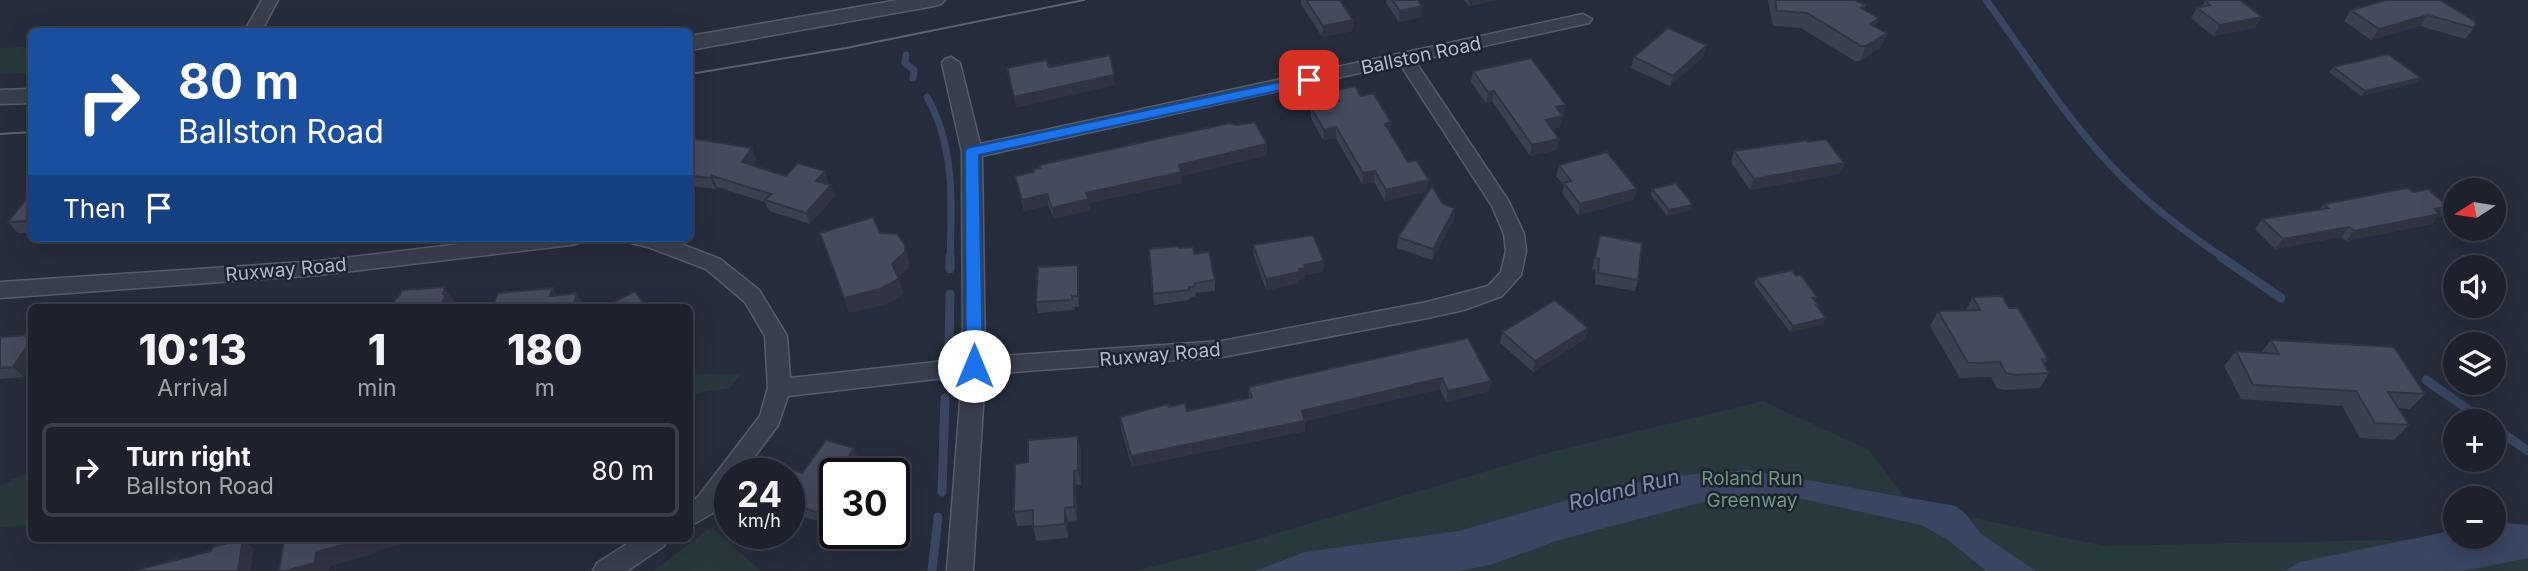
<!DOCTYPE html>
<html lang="en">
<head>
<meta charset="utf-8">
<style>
	:root { --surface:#1c212c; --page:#292e38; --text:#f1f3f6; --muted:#a0a3a9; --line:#3a3e48 }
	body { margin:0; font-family:Inter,sans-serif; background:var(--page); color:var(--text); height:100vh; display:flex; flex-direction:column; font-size:26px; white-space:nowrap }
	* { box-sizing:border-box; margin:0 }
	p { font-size:23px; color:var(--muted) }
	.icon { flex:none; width:38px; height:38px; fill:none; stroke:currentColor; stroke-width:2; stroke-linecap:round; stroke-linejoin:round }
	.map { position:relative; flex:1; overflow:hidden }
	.side { position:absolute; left:28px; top:304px; width:665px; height:238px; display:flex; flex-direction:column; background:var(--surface); border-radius:10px; box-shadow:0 7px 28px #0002,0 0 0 2px var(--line) }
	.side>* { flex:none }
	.banner { position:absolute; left:28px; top:28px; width:665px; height:214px; border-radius:10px; box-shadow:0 7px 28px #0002,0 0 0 2px var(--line); background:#1a4fa0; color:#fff; overflow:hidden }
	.needle { width:46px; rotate:258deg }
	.tools { position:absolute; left:2443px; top:178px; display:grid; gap:14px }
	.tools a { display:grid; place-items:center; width:63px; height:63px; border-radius:50%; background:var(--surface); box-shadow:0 7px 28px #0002,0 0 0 2px var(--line); font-size:35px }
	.speed { position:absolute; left:714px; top:458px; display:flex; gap:14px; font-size:35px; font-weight:700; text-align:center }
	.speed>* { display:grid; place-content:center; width:91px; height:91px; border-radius:50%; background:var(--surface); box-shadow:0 7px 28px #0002,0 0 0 2px var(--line); line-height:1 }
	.speed small { font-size:18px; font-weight:400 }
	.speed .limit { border:4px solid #111; border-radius:10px; background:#fff; color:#111 }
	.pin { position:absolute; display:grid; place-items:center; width:60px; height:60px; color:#fff; margin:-30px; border-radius:14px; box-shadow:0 4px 10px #0006 }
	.me { position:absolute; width:77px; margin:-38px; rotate:0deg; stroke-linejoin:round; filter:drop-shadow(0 0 5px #0008) }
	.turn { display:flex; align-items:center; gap:24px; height:147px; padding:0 35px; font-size:32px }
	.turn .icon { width:91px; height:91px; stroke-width:2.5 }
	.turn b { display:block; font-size:49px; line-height:60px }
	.then { display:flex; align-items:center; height:66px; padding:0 35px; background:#0003; gap:14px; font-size:26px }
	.eta { display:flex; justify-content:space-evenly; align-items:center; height:119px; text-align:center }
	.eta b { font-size:42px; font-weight:800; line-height:49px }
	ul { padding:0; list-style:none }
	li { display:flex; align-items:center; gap:21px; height:94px; margin:0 14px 10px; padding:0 21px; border:4px solid var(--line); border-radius:10px }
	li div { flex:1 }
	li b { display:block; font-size:26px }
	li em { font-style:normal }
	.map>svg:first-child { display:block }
	.green { fill:#28393d }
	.water { fill:#394662 }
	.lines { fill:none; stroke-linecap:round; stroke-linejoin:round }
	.stream-far1 { stroke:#394662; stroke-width:7 }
	.stream { stroke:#394662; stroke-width:9 }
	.minor-casing { stroke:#565c6a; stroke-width:3 }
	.tertiary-casing { stroke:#565c6a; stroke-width:3 }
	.minor { fill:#383e4c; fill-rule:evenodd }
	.tertiary { fill:#383e4c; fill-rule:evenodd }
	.tram { stroke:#5b6272; stroke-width:2 }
	.wall { fill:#3a4050 }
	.shaded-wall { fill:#303441 }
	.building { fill:#444b5d; stroke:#303441; stroke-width:2 }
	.route { fill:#1a73e8; stroke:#114b97; stroke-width:2 }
	.labels { text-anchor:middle; stroke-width:5; stroke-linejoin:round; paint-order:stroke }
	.street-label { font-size:19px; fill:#b4b9c7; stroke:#1d2331 }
	.park-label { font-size:19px; fill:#6c977b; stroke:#1d2331 }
	.water-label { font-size:21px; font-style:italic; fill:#7d8dad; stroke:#1d2331 }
</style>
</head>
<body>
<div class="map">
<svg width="2528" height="571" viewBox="0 0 2528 571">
	<rect width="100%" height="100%" fill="#252c3b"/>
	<!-- green -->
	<path class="green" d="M 31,47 L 31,73 L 0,74 L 0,48 Z
		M 704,374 L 741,374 L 730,388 L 690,394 L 690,376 Z
		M 1763,401 L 1869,450 L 1910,504 L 2104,546 L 2528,537 L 2528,571 L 1459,571 L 1512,557 L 1447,571 L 1135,571 L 1237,545 L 1551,452 Z
		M 31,470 L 31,525 L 0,527 L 0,486 Z
		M 711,527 L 761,571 L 652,571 L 659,567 Z"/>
	<!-- water -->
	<path class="water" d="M 1749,470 L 1956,506 L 1966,514 L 1981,534 L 2036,571 L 1986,571 L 1947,539 L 1921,525 L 1789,496 L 1703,502 L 1559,540 L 1490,565 L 1459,571 L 1255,571 L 1305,552 L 1459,531 L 1600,491 L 1670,476 Z
		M 2494,522 L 2528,525 L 2528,558 L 2463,571 L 2285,571 L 2300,562 L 2455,530 L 2455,537 L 2494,537 Z"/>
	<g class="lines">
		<!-- stream-far1 -->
		<path class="stream-far1" d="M 1986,0 C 2030,60 2070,125 2123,178 C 2154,209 2188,234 2224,258
			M 906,55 L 905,63 L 914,70 L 913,78
			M 927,97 C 955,146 952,204 950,258"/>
		<!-- stream -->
		<path class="stream" d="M 2221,257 L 2281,298
			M 950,269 L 950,257
			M 949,347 L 950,294
			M 2426,380 L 2486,422
			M 2494,427 L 2528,451
			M 942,492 L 945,398
			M 932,571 L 938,517"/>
		<defs>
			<path id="minor" d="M 262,0 L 278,0 L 261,32 L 244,32 Z
				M 1583,14 L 1592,19 L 1589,23 L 1415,61 L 1508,200 L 1524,234 L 1526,251 L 1521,275 L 1502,296 L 1464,310 L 1427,318 L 1222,357 L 985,374 L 973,571 L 947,571 L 962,376 L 788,396 L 778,425 L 742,474 L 730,474 L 730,492 L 716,511 L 690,526 L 690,503 L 698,497 L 760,416 L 768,388 L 765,336 L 745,302 L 706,269 L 648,247 L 631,243 L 628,238 L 666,238 L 720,259 L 759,290 L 787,336 L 790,378 L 963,359 L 962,152 L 942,63 L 945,59 L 951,57 L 960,63 L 980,144 ZM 1400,64 L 1492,206 L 1504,234 L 1506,251 L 1501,272 L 1488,286 L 1427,302 L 1222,341 L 985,357 L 982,156 Z
				M 510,238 L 581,238 L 578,243 L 571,245 L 319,275 L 0,298 L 0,282 L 319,261 Z
				M 635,539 L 667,539 L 664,546 L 627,571 L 593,571 L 597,563 Z"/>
			<path id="tertiary" d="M 898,0 L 945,0 L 941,4 L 934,6 L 690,50 L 690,36 Z
				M 32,89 L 32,103 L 0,104 L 0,90 Z"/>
		</defs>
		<!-- minor casing -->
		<use href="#minor" class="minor-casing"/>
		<!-- tertiary casing -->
		<use href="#tertiary" class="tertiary-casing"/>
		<!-- minor -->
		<use href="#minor" class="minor"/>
		<!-- tertiary -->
		<use href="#tertiary" class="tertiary"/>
		<!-- tram -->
		<path class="tram" d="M 690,74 L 846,48 L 1084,0
			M 0,134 L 32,132"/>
	</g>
	<!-- wall -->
	<path class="wall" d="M 1301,0 L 1340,0 L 1353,20 L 1352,31 L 1322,37 L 1301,4 Z
		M 1386,0 L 1418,0 L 1421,17 L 1399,22 L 1386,3 Z
		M 1464,0 L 1497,0 L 1469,6 Z
		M 1768,0 L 1855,0 L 1866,5 L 1864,9 L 1876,27 L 1887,33 L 1880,48 L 1860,61 L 1855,61 L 1801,28 L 1773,26 Z
		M 2386,0 L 2474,28 L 2465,39 L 2420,26 L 2371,40 L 2344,21 L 2351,10 Z
		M 2205,1 L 2255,28 L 2213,36 L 2191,18 L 2197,8 L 2201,7 Z
		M 1704,56 L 1670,86 L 1631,68 L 1634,57 Z
		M 2333,67 L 2421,78 L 2416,83 L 2361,96 L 2329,72 Z
		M 1473,71 L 1566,105 L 1560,127 L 1552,129 L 1557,150 L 1530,156 L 1492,101 L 1486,103 L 1471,82 Z
		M 1333,91 L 1361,96 L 1391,122 L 1390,132 L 1427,191 L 1385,201 L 1374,182 L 1362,184 L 1336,138 L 1323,140 L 1311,118 L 1311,107 L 1333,103 Z
		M 690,137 L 756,159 L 752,165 L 786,176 L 828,182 L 826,184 L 835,196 L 810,224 L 769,211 L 765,202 L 717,187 L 715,189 L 690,186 Z
		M 1808,142 L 1844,163 L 1839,174 L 1750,190 L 1731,162 L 1734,151 Z
		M 1267,144 L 1267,155 L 1182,176 L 1182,183 L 1089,203 L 1090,210 L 1054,219 L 1048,205 L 1024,211 L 1015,176 L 1034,172 Z
		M 1559,165 L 1634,200 L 1578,215 L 1562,193 L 1564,185 L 1556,176 Z
		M 1652,189 L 1693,205 L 1691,210 L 1667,216 L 1651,195 Z
		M 32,197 L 32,233 L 18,233 L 8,222 Z
		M 1443,204 L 1455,208 L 1454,219 L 1432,260 L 1397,248 L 1398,237 Z
		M 2324,204 L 2449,207 L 2440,217 L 2437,217 L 2432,224 L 2346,241 L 2341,237 L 2275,249 L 2255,229 L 2262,219 L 2320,209 Z
		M 1600,235 L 1638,280 L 1635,291 L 1595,284 L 1596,270 L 1592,269 Z
		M 1253,245 L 1324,261 L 1323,272 L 1305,275 L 1305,278 L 1299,280 L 1299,283 L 1266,290 L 1254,256 Z
		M 1179,248 L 1194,254 L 1215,280 L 1215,291 L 1195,293 L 1196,297 L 1189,298 L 1189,300 L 1154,305 L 1149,249 Z
		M 1079,276 L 1079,307 L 1074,307 L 1074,310 L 1038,313 L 1036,302 Z
		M 1796,276 L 1817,297 L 1815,301 L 1818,304 L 1817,307 L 1823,324 L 1790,332 L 1754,284 L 1756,278 Z
		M 1973,297 L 2009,308 L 2048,359 L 2044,365 L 2049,373 L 2040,388 L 2005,390 L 1997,388 L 1991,377 L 1960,378 L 1930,326 L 1938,311 L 1966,310 Z
		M 1588,328 L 1585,339 L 1533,372 L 1500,343 L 1502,332 Z
		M 0,337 L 24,377 L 0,379 Z
		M 1468,338 L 1491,381 L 1489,391 L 1446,402 L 1440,389 L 1305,421 L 1305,431 L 1132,467 L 1121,428 L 1120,417 L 1187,411 L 1249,397 L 1248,387 Z
		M 2271,340 L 2425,394 L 2410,409 L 2399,408 L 2409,425 L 2394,440 L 2360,438 L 2342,406 L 2241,399 L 2224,366 L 2236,351 L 2261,352 Z
		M 854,448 L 858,459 L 856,462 L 860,473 L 859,474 L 835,474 L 835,512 L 827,524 L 789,512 L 789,474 L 802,473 Z
		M 1081,451 L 1081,485 L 1076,485 L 1077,521 L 1068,522 L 1068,538 L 1036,541 L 1033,525 L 1017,526 L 1014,512 L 1028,462 Z"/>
	<!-- shaded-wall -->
	<path class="shaded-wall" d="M 1470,0 L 1497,0 L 1469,6 Z
		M 1422,6 L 1421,17 L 1399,22 L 1400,11 Z
		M 2428,15 L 2420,26 L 2371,40 L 2379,29 Z
		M 2262,17 L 2255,28 L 2213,36 L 2220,25 Z
		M 1879,18 L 1873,33 L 1870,24 Z
		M 1353,20 L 1352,31 L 1322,37 L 1323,26 Z
		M 1887,33 L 1880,48 L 1860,61 L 1866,46 Z
		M 1707,45 L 1704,56 L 1670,86 L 1673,76 Z
		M 1114,75 L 1115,85 L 1016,108 L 1014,97 Z
		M 2421,78 L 2416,83 L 2361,96 L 2365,91 Z
		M 1494,91 L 1492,101 L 1486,103 L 1488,92 Z
		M 1566,105 L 1560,127 L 1544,130 L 1546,120 L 1556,107 Z
		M 1391,122 L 1390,133 L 1385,124 Z
		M 1336,127 L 1336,138 L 1323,140 L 1324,130 Z
		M 1559,139 L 1557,150 L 1530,156 L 1532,145 Z
		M 1267,144 L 1267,155 L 1182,176 L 1182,183 L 1089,203 L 1090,210 L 1054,219 L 1052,208 L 1086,193 L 1179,165 Z
		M 752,148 L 756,159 L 746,173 L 742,162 Z
		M 1844,163 L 1839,174 L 1750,190 L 1754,179 Z
		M 825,171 L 828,182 L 819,192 L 816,181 Z
		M 1375,171 L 1374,182 L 1362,184 L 1363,173 Z
		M 712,176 L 717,187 L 715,189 L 711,178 Z
		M 1429,180 L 1427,191 L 1385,201 L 1386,190 Z
		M 831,185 L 835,196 L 810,224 L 806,213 Z
		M 1637,189 L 1634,200 L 1578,215 L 1580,204 Z
		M 1047,194 L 1048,205 L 1024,211 L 1022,200 Z
		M 1693,205 L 1691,210 L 1667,216 L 1669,210 Z
		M 2449,207 L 2440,217 L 2437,217 L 2432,224 L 2346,241 L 2354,231 L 2435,209 Z
		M 1455,208 L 1454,219 L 1432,260 L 1433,249 Z
		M 2349,227 L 2341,237 L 2275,249 L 2283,239 Z
		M 905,245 L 909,261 L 909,268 L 897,279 L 892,264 Z
		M 1324,261 L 1323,272 L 1305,275 L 1305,278 L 1299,280 L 1299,283 L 1266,290 L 1266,279 L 1299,269 L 1304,265 Z
		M 1078,265 L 1079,276 L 1079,307 L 1078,296 Z
		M 899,279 L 904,294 L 885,305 L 849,313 L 844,298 Z
		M 445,287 L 455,302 L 454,306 L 455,308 L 440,308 L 443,294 Z
		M 553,288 L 559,299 L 550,296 Z
		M 577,293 L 583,304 L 582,308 L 573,308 Z
		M 1826,318 L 1823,324 L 1790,332 L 1793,326 Z
		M 1588,328 L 1585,339 L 1533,372 L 1535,361 Z
		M 32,339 L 32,366 L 24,377 L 13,367 Z
		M 690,346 L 693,355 L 690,357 Z
		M 1442,378 L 1440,389 L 1305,421 L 1305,431 L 1132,467 L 1131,456 L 1302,411 Z
		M 1491,381 L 1489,391 L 1446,402 L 1448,391 Z
		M 1078,436 L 1081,451 L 1081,485 L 1078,470 Z
		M 854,448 L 858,459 L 850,469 L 847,459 Z
		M 857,462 L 860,473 L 859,474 L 848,474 Z
		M 1074,471 L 1076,485 L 1077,521 L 1074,507 Z
		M 835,495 L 835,512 L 827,524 L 822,514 Z
		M 1065,508 L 1068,522 L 1068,538 L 1065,524 Z
		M 243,539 L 254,549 L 250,571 L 238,571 Z
		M 365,539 L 400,539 L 399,545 L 377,551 L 377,553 L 330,566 L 329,571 L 285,571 L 316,552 Z
		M 440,539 L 468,539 L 445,545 Z
		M 482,539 L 495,539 L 484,542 Z"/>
	<!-- building -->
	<path class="building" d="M 1306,0 L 1340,0 L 1353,20 L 1323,26 Z
		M 1392,0 L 1418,0 L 1422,6 L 1400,11 Z
		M 1775,0 L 1855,0 L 1866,5 L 1861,8 L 1879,18 L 1870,24 L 1887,33 L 1866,46 L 1861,46 L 1807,13 L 1777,11 Z
		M 2212,0 L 2240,0 L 2262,17 L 2220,25 L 2197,8 L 2210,5 L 2205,1 Z
		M 2386,0 L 2440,0 L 2476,22 L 2474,28 L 2428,15 L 2379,29 L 2351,10 Z
		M 1668,28 L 1707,45 L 1673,76 L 1634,57 Z
		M 2388,54 L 2421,78 L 2365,91 L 2333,67 Z
		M 1110,55 L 1114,75 L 1014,97 L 1007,68 L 1046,60 L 1049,67 Z
		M 1531,58 L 1566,105 L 1556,107 L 1563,116 L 1546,120 L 1559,139 L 1532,145 L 1494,91 L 1488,92 L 1473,71 Z
		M 1355,86 L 1361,96 L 1373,93 L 1391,122 L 1385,124 L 1408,162 L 1416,160 L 1429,180 L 1386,190 L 1375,171 L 1363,173 L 1336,127 L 1324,130 L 1311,107 L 1339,101 L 1333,91 Z
		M 1255,122 L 1267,144 L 1179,165 L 1182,172 L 1086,193 L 1089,199 L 1052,208 L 1047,194 L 1022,200 L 1015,176 L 1034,172 L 1033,169 L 1040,168 L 1039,165 L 1229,123 L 1237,125 Z
		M 690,138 L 752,148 L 742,162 L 786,176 L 798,163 L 825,171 L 816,181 L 831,185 L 806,213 L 765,200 L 771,194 L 712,176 L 711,178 L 690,176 Z
		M 1826,139 L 1844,163 L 1754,179 L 1734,151 L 1807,140 L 1808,142 Z
		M 1607,152 L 1637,189 L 1580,204 L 1564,183 L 1571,181 L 1559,165 Z
		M 1676,183 L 1693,205 L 1669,210 L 1652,189 Z
		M 1432,186 L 1443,204 L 1455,208 L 1433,249 L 1398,237 Z
		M 2407,188 L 2414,192 L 2428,189 L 2449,207 L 2435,209 L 2440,214 L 2354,231 L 2349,227 L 2283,239 L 2262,219 L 2328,208 L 2324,204 Z
		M 28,197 L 32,197 L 32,221 L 8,222 Z
		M 873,217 L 880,233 L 897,234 L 905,245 L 905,252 L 892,264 L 899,279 L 880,289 L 844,298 L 820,233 Z
		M 1313,235 L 1324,261 L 1304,265 L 1306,268 L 1299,269 L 1300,272 L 1266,279 L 1253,245 Z
		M 1600,235 L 1642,243 L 1638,280 L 1598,273 L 1599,259 L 1595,258 Z
		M 1179,246 L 1179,248 L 1193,247 L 1194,254 L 1209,252 L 1215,280 L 1195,283 L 1195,286 L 1189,287 L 1189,290 L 1153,294 L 1149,249 Z
		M 1078,265 L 1078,296 L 1072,296 L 1072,300 L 1036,302 L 1038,267 Z
		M 1792,270 L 1796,276 L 1801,275 L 1817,297 L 1813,298 L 1818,304 L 1816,305 L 1826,318 L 1793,326 L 1756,278 Z
		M 445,287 L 443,294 L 446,294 L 440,308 L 392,308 L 396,298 L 398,298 L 402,290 Z
		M 553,288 L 550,296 L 577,293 L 573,308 L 492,308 L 498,293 Z
		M 635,291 L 647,308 L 602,308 Z
		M 2002,296 L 2009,308 L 2018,308 L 2048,359 L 2042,360 L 2049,373 L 2015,375 L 2006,373 L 2000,362 L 1968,363 L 1938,311 L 1980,310 L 1973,297 Z
		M 1555,300 L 1588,328 L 1535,361 L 1502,332 Z
		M 32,335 L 32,339 L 13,367 L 0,368 L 0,337 Z
		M 1468,338 L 1491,381 L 1448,391 L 1442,378 L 1302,411 L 1305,421 L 1131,456 L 1120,417 L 1168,404 L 1169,407 L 1185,403 L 1187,411 L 1252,397 L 1248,387 Z
		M 2271,340 L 2394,347 L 2425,394 L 2388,392 L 2409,425 L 2375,423 L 2356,391 L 2253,385 L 2236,351 L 2279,354 Z
		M 1078,436 L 1078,470 L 1074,471 L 1074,507 L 1065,508 L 1065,524 L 1033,527 L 1033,510 L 1014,512 L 1015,464 L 1028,462 L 1028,440 Z
		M 826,440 L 854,448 L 847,459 L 857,462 L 848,474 L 835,474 L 835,495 L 822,514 L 789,503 L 789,474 L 788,474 L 791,469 L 802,473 Z
		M 243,539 L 238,571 L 133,571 L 211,551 L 213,547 Z
		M 284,539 L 365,539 L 316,552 L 315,563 L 285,571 L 279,571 Z"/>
	<!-- route -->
	<path class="route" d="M 1309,76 L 1316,80 L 1314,83 L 979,155 L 983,366 L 980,371 L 968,371 L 966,366 L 965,152 L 967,148 Z"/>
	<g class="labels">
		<!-- street labels -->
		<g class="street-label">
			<text transform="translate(1421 55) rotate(-12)" y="7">Ballston Road</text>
			<text transform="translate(286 269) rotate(-5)" y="7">Ruxway Road</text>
			<text transform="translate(1160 354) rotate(-5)" y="7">Ruxway Road</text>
		</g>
		<!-- park labels -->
		<g class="park-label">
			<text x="1752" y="485">Roland Run<tspan x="1752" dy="22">Greenway</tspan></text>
		</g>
		<!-- water labels -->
		<g class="water-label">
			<text transform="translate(1624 490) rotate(-14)" y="7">Roland Run</text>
		</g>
	</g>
</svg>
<div class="tools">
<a><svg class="needle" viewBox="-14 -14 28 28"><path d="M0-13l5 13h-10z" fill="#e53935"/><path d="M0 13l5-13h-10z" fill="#a0a3a9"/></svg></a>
<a><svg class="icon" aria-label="sound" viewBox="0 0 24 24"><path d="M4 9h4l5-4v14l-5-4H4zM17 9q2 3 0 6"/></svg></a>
<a><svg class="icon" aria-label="layers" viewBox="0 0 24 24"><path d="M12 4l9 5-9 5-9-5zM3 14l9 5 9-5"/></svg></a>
<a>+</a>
<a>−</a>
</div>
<div class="speed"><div>24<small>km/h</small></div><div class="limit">30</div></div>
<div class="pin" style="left:1309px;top:80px;background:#d93025"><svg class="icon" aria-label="arrive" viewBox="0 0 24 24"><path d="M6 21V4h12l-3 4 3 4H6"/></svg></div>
<svg class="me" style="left:974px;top:366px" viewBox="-20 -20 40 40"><circle r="19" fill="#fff"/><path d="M0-13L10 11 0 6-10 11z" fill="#1a73e8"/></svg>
<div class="banner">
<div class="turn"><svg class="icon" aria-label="right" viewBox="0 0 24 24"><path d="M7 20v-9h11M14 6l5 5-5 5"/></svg><div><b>80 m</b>Ballston Road</div></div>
<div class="then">Then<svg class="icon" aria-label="arrive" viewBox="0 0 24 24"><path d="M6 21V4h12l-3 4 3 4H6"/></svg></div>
</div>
<section class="side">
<div class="eta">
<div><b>10:13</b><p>Arrival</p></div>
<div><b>1</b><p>min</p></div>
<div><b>180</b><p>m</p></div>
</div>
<ul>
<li><svg class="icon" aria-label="right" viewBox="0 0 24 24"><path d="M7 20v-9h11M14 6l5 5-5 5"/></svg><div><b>Turn right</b><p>Ballston Road</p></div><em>80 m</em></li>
</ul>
</section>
</div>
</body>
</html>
